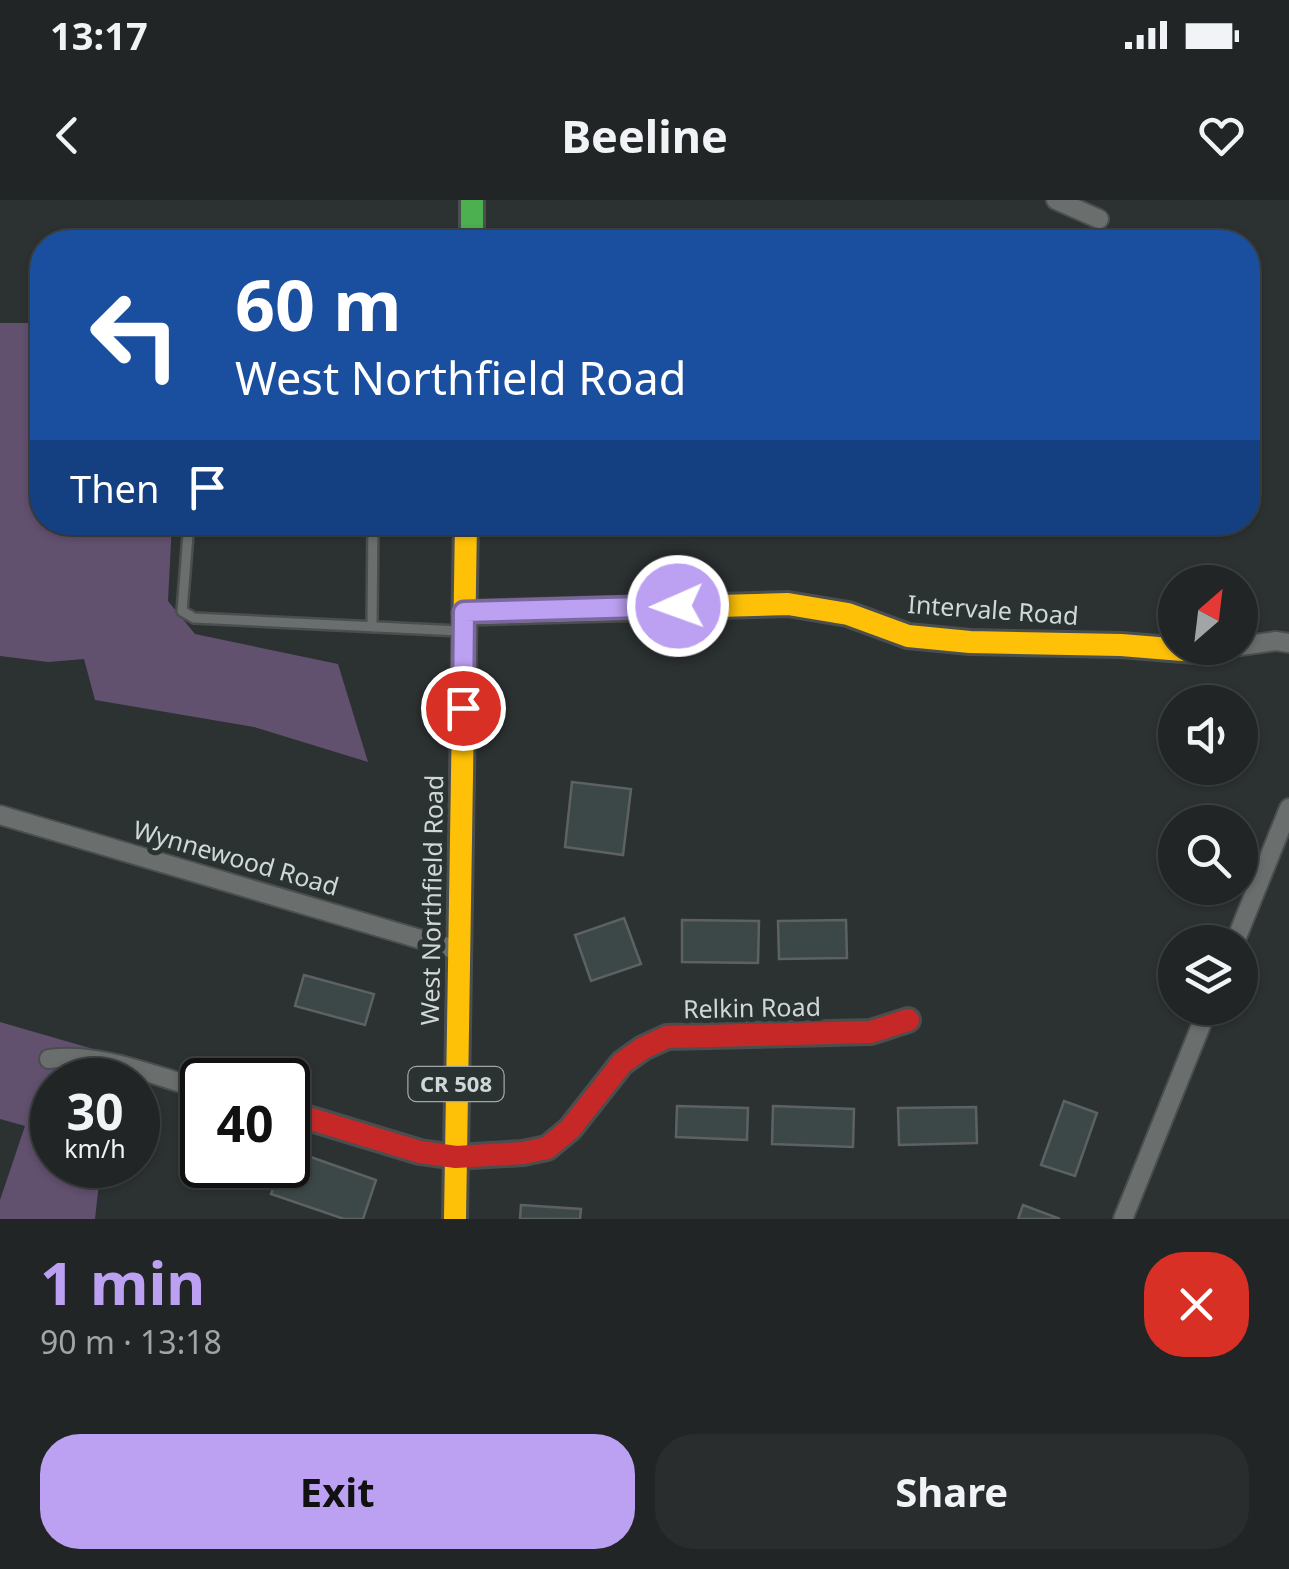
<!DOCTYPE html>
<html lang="en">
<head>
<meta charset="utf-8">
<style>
	:root { --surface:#212525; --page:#292d2d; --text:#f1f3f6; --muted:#a2a5a7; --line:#3e4242; --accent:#bca0f2 }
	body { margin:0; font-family:"Noto Sans",sans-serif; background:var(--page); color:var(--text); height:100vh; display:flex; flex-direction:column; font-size:38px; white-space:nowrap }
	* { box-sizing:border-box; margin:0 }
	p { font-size:32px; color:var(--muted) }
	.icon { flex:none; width:55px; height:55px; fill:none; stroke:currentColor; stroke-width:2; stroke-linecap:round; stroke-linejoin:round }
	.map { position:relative; height:1019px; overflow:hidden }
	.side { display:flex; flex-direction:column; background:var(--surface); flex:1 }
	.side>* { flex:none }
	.banner { position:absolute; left:30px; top:30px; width:1230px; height:305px; border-radius:40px; box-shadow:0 2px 8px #0004,0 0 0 2px var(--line); background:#1a4fa0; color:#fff; overflow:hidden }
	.needle { width:65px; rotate:28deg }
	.fabs { position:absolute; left:1158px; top:365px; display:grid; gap:20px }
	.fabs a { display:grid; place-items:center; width:100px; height:100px; border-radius:50%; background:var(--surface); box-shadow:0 2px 8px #0004,0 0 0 2px var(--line); font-size:50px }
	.speed { position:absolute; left:30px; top:858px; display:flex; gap:20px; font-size:50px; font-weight:700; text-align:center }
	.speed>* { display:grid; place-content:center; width:130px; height:130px; border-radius:50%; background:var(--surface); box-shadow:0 2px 8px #0004,0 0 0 2px var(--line); line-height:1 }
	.speed small { font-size:25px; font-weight:400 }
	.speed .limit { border:5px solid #111; border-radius:15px; background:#fff; color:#111 }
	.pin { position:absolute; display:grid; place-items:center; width:85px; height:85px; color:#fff; margin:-42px; border:5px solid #fff; border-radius:50%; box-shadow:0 2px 10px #0007 }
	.me { position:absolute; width:110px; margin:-55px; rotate:268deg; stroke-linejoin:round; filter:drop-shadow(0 0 8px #0008) }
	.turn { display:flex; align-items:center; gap:35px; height:210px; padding:0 40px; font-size:45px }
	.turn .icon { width:130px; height:130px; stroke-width:2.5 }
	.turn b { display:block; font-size:70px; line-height:85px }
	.then { display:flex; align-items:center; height:95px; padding:0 40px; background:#0003; gap:20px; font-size:38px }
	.round { display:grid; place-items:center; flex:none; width:105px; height:105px; border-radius:40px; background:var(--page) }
	.headline { display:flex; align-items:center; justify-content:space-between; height:170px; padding:0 40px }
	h1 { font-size:60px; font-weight:700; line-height:75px; color:var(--accent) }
	.button { display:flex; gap:20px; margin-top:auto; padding:20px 40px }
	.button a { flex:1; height:115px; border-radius:40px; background:var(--accent); color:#111; font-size:40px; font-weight:700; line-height:115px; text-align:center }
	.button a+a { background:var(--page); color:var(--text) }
	.status { display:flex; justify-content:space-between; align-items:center; height:70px; padding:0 50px; background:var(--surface); direction:ltr }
	.status svg { height:28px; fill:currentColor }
	header { display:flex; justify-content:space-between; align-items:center; height:130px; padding:0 40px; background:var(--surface); font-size:45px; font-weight:700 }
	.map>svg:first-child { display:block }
	.forest { fill:#61506e }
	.building { fill:#3c4848; stroke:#5d6161; stroke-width:2.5 }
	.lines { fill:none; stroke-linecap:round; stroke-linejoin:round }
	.lane-casing { stroke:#4a4e4e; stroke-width:14 }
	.street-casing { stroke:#4a4e4e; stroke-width:22 }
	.fast-casing { stroke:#4a4e4e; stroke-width:28 }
	.slow-casing { stroke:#4a4e4e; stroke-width:28 }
	.jam-casing { stroke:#4a4e4e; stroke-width:28 }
	.lane { stroke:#6a6e6d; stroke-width:9 }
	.street { stroke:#6a6e6d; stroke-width:18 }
	.fast { stroke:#4caf50; stroke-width:22 }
	.slow { stroke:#ffc107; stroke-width:22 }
	.jam { stroke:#c62828; stroke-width:22 }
	.route-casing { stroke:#7a689d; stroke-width:25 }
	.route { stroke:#bca0f2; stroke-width:18 }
	.labels { text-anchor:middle; stroke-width:10; stroke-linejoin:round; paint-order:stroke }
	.shield { fill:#2a3332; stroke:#9fa6a5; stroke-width:2.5 }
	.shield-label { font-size:22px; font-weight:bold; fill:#d1d7d6 }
	.street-label { font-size:25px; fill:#d1d7d6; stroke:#2a3332 }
</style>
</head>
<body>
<div class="status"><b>13:17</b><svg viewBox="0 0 49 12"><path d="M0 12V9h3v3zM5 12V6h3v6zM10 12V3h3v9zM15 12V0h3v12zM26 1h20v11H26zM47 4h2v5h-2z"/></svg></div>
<header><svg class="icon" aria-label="back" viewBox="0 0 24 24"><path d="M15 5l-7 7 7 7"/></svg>Beeline<svg class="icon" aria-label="heart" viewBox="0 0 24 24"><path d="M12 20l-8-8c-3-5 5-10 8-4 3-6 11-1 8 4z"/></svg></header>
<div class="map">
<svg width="1289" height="1019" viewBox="0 0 1289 1019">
	<rect width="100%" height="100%" fill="#2c3131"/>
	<!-- forest -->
	<path class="forest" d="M 0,123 L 42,123 L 42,322 L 172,323 L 168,401 L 195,434 L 338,464 L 368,562 L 254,527 L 95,500 L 84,459 L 48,462 L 0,456 Z
		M 0,822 L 114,855 L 111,880 L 52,880 L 52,965 L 101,965 L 95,1019 L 0,1019 L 0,1000 L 25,926 L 0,919 Z"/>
	<!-- building -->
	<path class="building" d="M 572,582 L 631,589 L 623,655 L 565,647 Z
		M 624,718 L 641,764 L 591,781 L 575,735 Z
		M 682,720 L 759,721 L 758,763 L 682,762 Z
		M 846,720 L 847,758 L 779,759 L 778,721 Z
		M 304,775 L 374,794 L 365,825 L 295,806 Z
		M 1064,901 L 1097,913 L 1075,976 L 1041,965 Z
		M 677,906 L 748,908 L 747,940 L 676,937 Z
		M 773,906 L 854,909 L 853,947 L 772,944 Z
		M 976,907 L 977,943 L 899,945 L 898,908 Z
		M 288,949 L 376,980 L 363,1019 L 344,1019 L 271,994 L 282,965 L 288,965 Z
		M 521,1005 L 581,1009 L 580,1019 L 520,1019 Z
		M 1023,1005 L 1060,1019 L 1018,1019 Z"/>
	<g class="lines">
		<defs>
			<path id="lane" d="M 189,322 L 182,411 L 194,418 L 459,431
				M 372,427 L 373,322"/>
			<path id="street" d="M 1056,0 L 1099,19
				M 1240,446 L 1276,441 L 1289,443
				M 0,615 L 457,750
				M 1235,742 L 1289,608
				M 49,859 C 100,852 154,876 202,889
				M 1123,1019 L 1208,808"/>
			<path id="fast" d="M 472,0 L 472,42"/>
			<path id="slow" d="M 464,413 L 788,404 L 848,414 L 908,436 L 970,442 L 1121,445 L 1195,451 L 1223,448
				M 455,1019 L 466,322"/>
			<path id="jam" d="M 288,912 L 420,952 L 456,957 L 523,953 L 547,948 L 570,929 L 622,863 L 643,848 L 667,837 L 871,832 L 908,820"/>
		</defs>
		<!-- lane casing -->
		<use href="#lane" class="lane-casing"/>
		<!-- street casing -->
		<use href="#street" class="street-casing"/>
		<!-- fast casing -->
		<use href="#fast" class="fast-casing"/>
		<!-- slow casing -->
		<use href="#slow" class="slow-casing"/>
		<!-- jam casing -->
		<use href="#jam" class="jam-casing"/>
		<!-- lane -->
		<use href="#lane" class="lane"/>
		<!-- street -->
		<use href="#street" class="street"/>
		<!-- fast -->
		<use href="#fast" class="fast"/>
		<!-- slow -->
		<use href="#slow" class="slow"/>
		<!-- jam -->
		<use href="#jam" class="jam"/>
	</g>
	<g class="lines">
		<defs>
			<path id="route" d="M 463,508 L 464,412 L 678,406"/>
		</defs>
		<!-- route casing -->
		<use href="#route" class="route-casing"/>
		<!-- route -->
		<use href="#route" class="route"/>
	</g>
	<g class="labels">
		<!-- shield labels -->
		<rect class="shield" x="408.5" y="867" width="95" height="34" rx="8"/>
		<g class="shield-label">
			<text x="456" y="892">CR 508</text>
		</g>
		<!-- street labels -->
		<g class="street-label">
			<text transform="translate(993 410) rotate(4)" y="9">Intervale Road</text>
			<text transform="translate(236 658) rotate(16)" y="9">Wynnewood Road</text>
			<text transform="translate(432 700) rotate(-89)" y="9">West Northfield Road</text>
			<text transform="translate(752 808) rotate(-1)" y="9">Relkin Road</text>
		</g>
	</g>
</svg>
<div class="fabs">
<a><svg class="needle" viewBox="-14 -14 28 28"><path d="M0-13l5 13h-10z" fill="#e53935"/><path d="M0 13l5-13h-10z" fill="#a2a5a7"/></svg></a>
<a><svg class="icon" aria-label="sound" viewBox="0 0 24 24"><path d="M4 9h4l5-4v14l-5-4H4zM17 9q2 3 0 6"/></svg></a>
<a><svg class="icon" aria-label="search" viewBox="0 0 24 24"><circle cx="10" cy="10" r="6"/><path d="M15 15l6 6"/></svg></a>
<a><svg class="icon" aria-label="layers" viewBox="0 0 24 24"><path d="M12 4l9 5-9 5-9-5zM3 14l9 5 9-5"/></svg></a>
</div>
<div class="speed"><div>30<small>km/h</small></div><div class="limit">40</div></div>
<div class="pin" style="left:463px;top:508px;background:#d93025"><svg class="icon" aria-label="arrive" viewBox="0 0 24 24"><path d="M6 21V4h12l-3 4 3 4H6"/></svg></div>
<svg class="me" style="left:678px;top:406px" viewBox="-20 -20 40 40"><circle r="17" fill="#bca0f2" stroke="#fff" stroke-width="3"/><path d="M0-11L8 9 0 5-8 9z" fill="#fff"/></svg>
<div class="banner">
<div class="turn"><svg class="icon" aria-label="left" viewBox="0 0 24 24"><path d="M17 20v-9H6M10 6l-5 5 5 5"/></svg><div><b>60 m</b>West Northfield Road</div></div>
<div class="then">Then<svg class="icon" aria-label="arrive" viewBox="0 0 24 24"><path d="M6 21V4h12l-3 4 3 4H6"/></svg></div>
</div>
</div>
<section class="side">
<div class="headline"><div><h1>1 min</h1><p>90 m · 13:18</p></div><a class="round" style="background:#d93025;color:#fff"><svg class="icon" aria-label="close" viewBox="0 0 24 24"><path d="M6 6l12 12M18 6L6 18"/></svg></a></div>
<div class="button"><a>Exit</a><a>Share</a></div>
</section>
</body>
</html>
